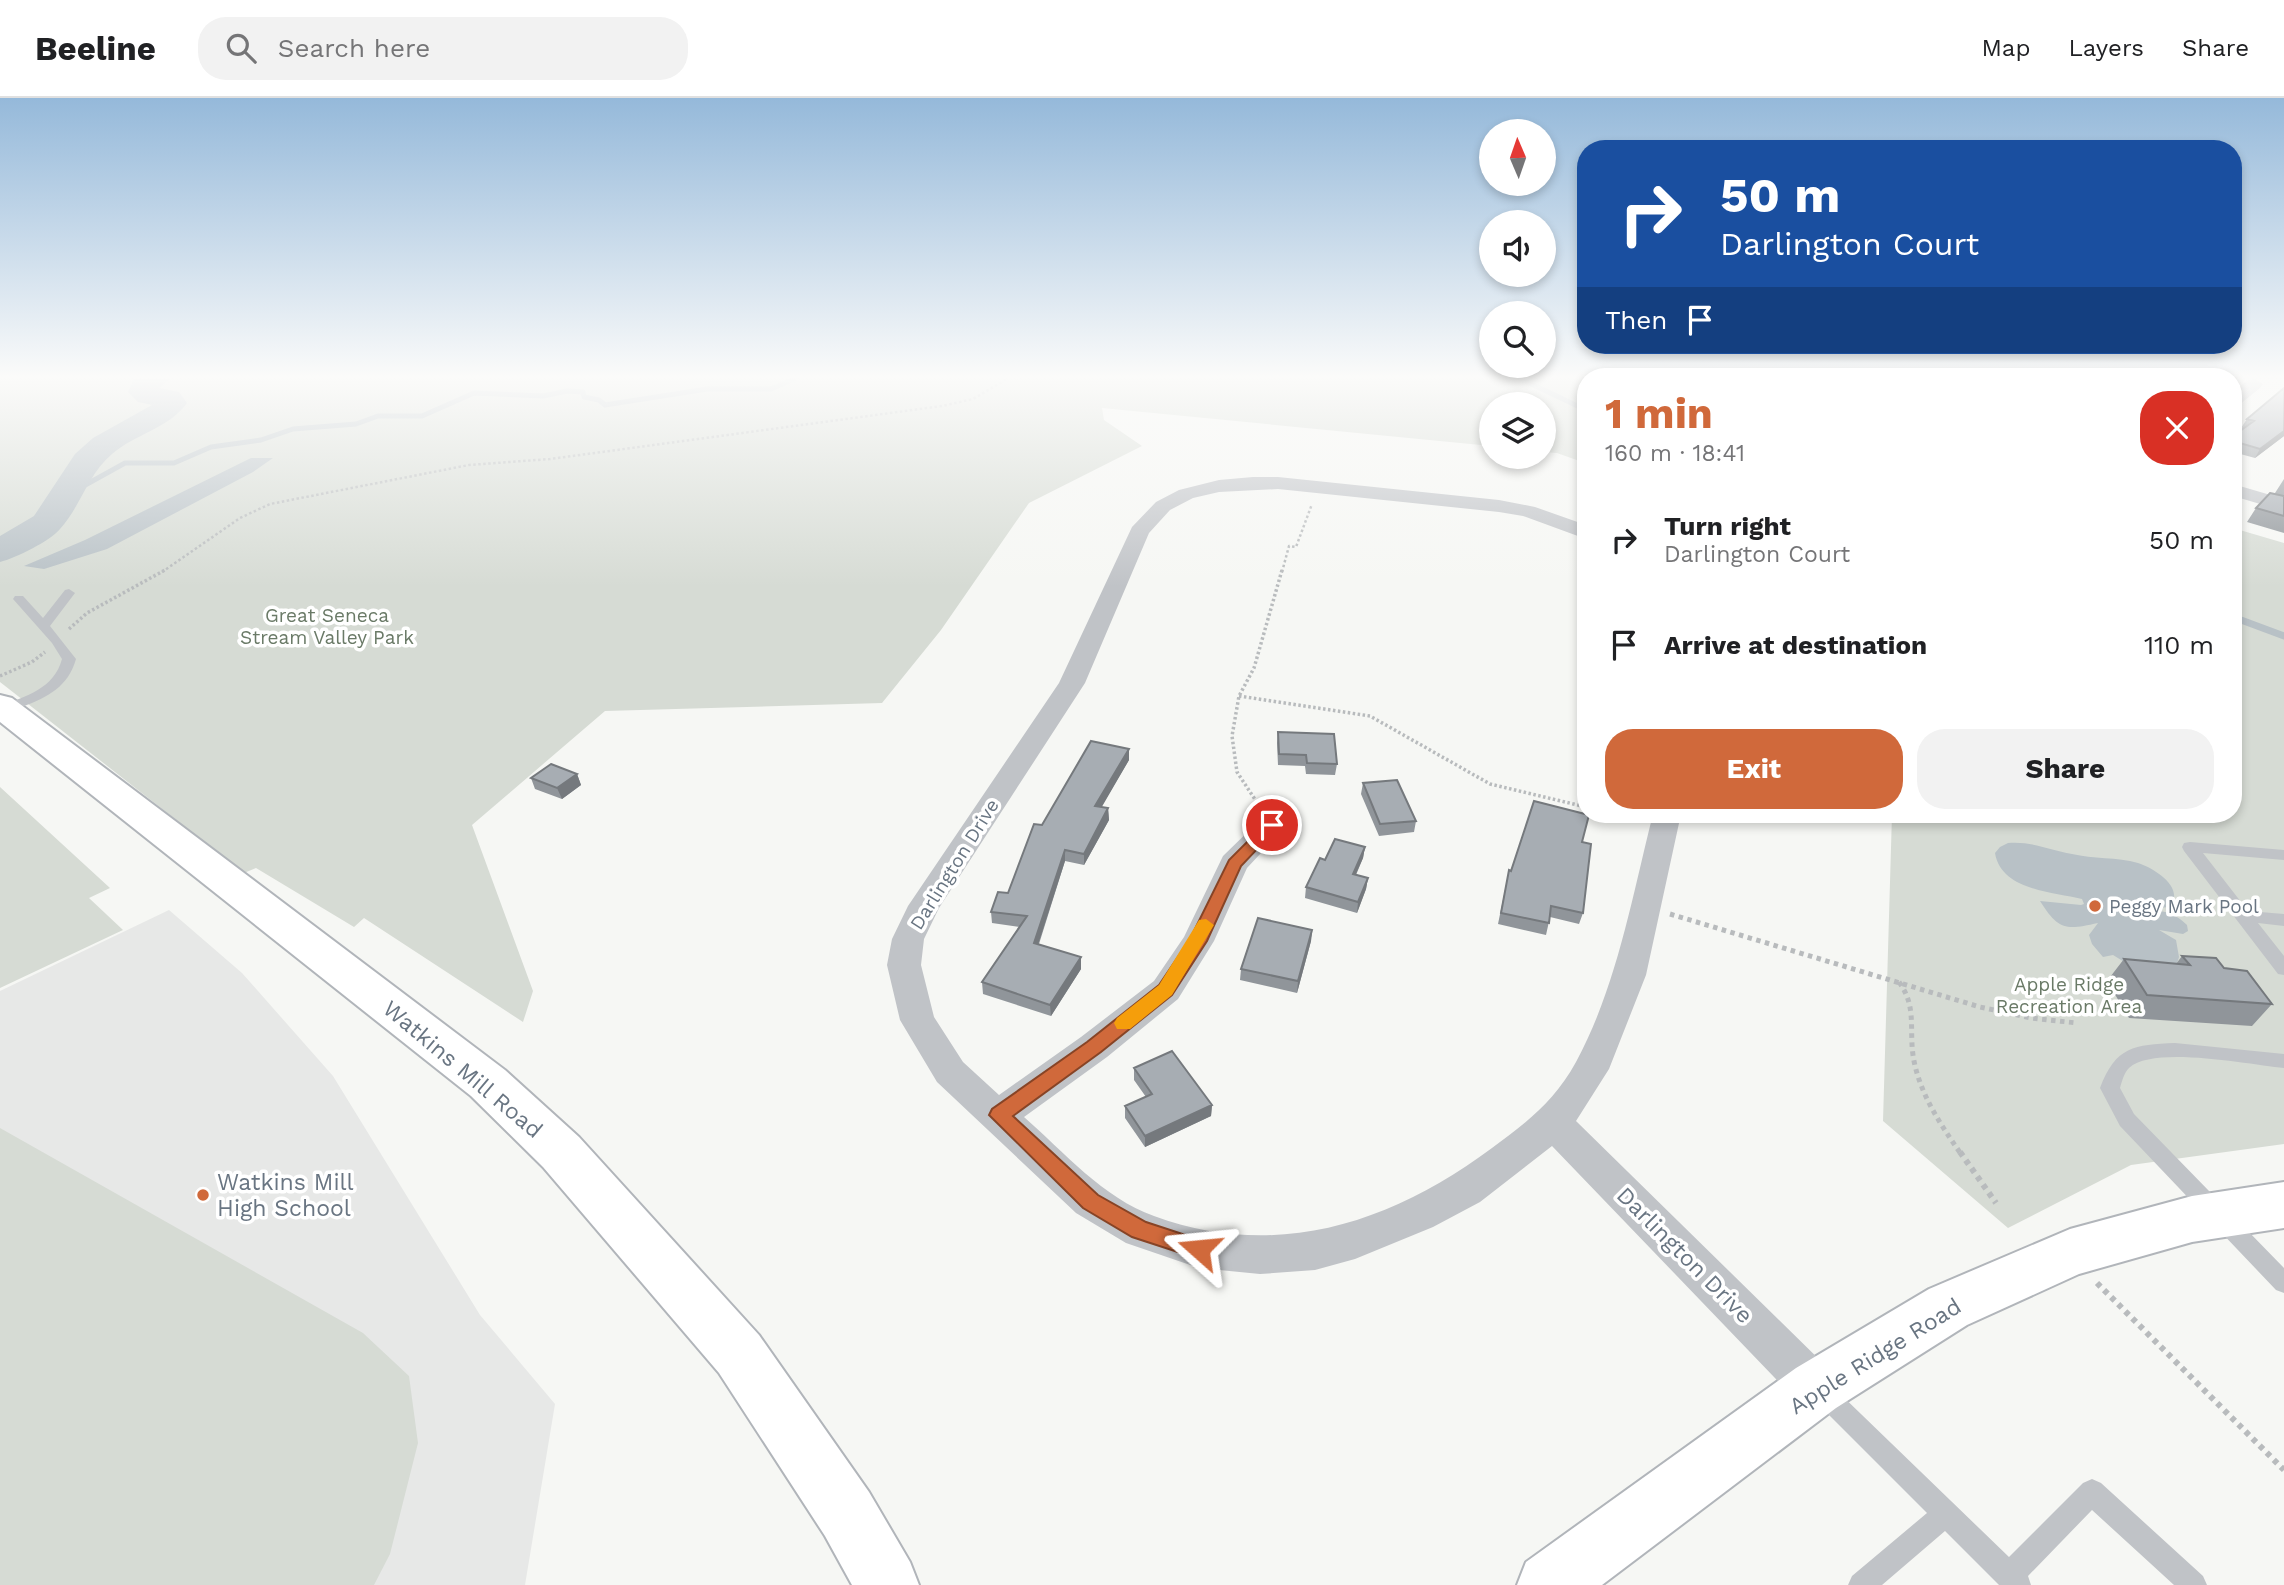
<!DOCTYPE html>
<html lang="en">
<head>
<meta charset="utf-8">
<style>
	:root { --surface:#fff; --page:#f2f2f2; --text:#202124; --muted:#757577; --line:#e0e0e0; --accent:#d0693b }
	body { margin:0; font-family:"Work Sans",sans-serif; background:var(--page); color:var(--text); height:100vh; display:flex; flex-direction:column; font-size:26px; white-space:nowrap }
	* { box-sizing:border-box; margin:0 }
	p { font-size:23px; color:var(--muted) }
	.icon { flex:none; width:38px; height:38px; fill:none; stroke:currentColor; stroke-width:2; stroke-linecap:round; stroke-linejoin:round }
	.map { position:relative; flex:1; overflow:hidden }
	.sheet { position:absolute; left:1577px; top:270px; width:665px; height:455px; display:flex; flex-direction:column; background:var(--surface); border-radius:28px; box-shadow:0 4px 10px #0003 }
	.sheet>* { flex:none }
	.banner { position:absolute; left:1577px; top:42px; width:665px; height:214px; border-radius:28px; box-shadow:0 4px 10px #0003; background:#1a4fa0; color:#fff; overflow:hidden }
	.needle { width:46px; rotate:358deg }
	.controls { position:absolute; left:1479px; top:21px; display:grid; gap:14px }
	.controls a { display:grid; place-items:center; width:77px; height:77px; border-radius:50%; background:var(--surface); box-shadow:0 4px 10px #0003; font-size:35px }
	.pin { position:absolute; display:grid; place-items:center; width:60px; height:60px; color:#fff; margin:-30px; border:4px solid #fff; border-radius:50%; box-shadow:0 2px 7px #0007 }
	.me { position:absolute; width:77px; margin:-38px; rotate:288deg; stroke-linejoin:round; filter:drop-shadow(0 0 5px #0008) }
	.turn { display:flex; align-items:center; gap:24px; height:147px; padding:0 28px; font-size:32px }
	.turn .icon { width:91px; height:91px; stroke-width:2.5 }
	.turn b { display:block; font-size:49px; line-height:60px }
	.then { display:flex; align-items:center; height:66px; padding:0 28px; background:#0003; gap:14px; font-size:26px }
	.round { display:grid; place-items:center; flex:none; width:74px; height:74px; border-radius:28px; background:var(--page) }
	.head { display:flex; align-items:center; justify-content:space-between; height:119px; padding:0 28px }
	h1 { font-size:42px; font-weight:700; line-height:52px; color:var(--accent) }
	.cta { display:flex; gap:14px; margin-top:auto; padding:14px 28px }
	.cta a { flex:1; height:80px; border-radius:28px; background:var(--accent); color:#fff; font-size:28px; font-weight:700; line-height:80px; text-align:center }
	.cta a+a { background:var(--page); color:var(--text) }
	ul { padding:0; list-style:none }
	li { display:flex; align-items:center; gap:21px; height:105px; padding:0 28px }
	li div { flex:1 }
	li b { display:block; font-size:26px }
	li em { font-style:normal }
	header { display:flex; align-items:center; gap:42px; box-sizing:border-box; height:98px; padding:0 35px; background:var(--surface); border-bottom:2px solid var(--line) }
	header strong { font-size:33px }
	nav { display:flex; gap:38px; margin-inline-start:auto; font-size:24px }
	.search { width:490px; height:63px; background:var(--page); display:flex; align-items:center; gap:18px; box-sizing:border-box; padding:0 24px; border-radius:28px; color:var(--muted); font-size:26px }
	.map>svg:first-child { display:block }
	.built { fill:#e7e8e7 }
	.green { fill:#d6dbd4 }
	.water { fill:#b8c1c6 }
	.lines { fill:none; stroke-linecap:round; stroke-linejoin:round }
	.stream-far1 { stroke:#b8c1c6; stroke-width:5 }
	.stream { stroke:#b8c1c6; stroke-width:7 }
	.river { fill:#b8c1c6; fill-rule:evenodd }
	.secondary-casing { stroke:#b1b5ba; stroke-width:4 }
	.path-far3 { stroke:#b8bbbd; stroke-width:2.5; stroke-dasharray:2.5 2.5; stroke-linecap:butt }
	.path-far2 { stroke:#b8bbbd; stroke-width:3.5; stroke-dasharray:2.5 2.5; stroke-linecap:butt }
	.path-far1 { stroke:#b8bbbd; stroke-width:5; stroke-dasharray:4.5 4.5; stroke-linecap:butt }
	.path { stroke:#b8bbbd; stroke-width:6; stroke-dasharray:5 5; stroke-linecap:butt }
	.lane { fill:#c0c3c7; fill-rule:evenodd }
	.street { fill:#c0c3c7; fill-rule:evenodd }
	.secondary { fill:#fff; fill-rule:evenodd }
	.wall { fill:#90959a }
	.shaded-wall { fill:#75797d }
	.building { fill:#a7adb3; stroke:#75797d; stroke-width:2 }
	.route { fill:#d0693b; stroke:#874426; stroke-width:2 }
	.slow { fill:#f59e0b }
	.poi-dot { fill:#d0693b; stroke:#fff; stroke-width:2.5 }
	.labels { text-anchor:middle; stroke-width:7; stroke-linejoin:round; paint-order:stroke }
	.park-label { font-size:19px; fill:#6a7a67; stroke:#fff }
	.street-label { font-size:19px; fill:#697582; stroke:#fff }
	.poi-label { font-size:19px; fill:#697582; stroke:#fff; text-anchor:start }
	.near-street-label { font-size:23px; fill:#697582; stroke:#fff }
	.near-poi-label { font-size:23px; fill:#697582; stroke:#fff; text-anchor:start }
</style>
</head>
<body>
<header>
<strong>Beeline</strong>
<div class="search"><svg class="icon" aria-label="search" viewBox="0 0 24 24"><circle cx="10" cy="10" r="6"/><path d="M15 15l6 6"/></svg>Search here</div>
<nav><a>Map</a><a>Layers</a><a>Share</a></nav>
</header>
<div class="map">
<svg width="2284" height="1487" viewBox="0 0 2284 1487">
	<rect width="100%" height="100%" fill="#f6f7f4"/>
	<!-- built -->
	<path class="built" d="M 169,812 L 242,875 L 333,978 L 480,1217 L 555,1306 L 525,1487 L 0,1487 L 0,893 Z"/>
	<!-- green -->
	<path class="green" d="M 0,281 L 1585,281 L 1585,365 L 1557,355 L 1544,354 L 1544,306 L 1491,306 L 1491,348 L 1102,310 L 1104,322 L 1142,348 L 1029,405 L 941,532 L 882,605 L 605,613 L 472,727 L 533,893 L 523,924 L 364,820 L 354,829 L 256,770 L 244,775 L 0,584 Z
		M 2233,430 L 2284,445 L 2284,1046 L 2131,1067 L 2008,1130 L 1883,1023 L 1892,716 L 2233,716 Z
		M 0,689 L 110,790 L 89,800 L 123,832 L 0,890 Z
		M 0,1030 L 363,1235 L 409,1278 L 418,1345 L 390,1456 L 374,1487 L 0,1487 Z"/>
	<!-- water -->
	<path class="water" d="M 251,360 L 273,360 L 253,374 L 107,451 L 44,471 L 24,468 L 85,442 Z
		M 2008,745 C 2032,743 2049,752 2072,756 C 2093,761 2117,759 2138,765 C 2156,771 2185,790 2170,809 L 2133,812 L 2143,817 C 2160,809 2174,814 2187,827 L 2188,833 L 2183,836 L 2159,832 L 2176,842 L 2179,859 L 2175,872 L 2126,865 L 2113,857 L 2103,859 L 2092,846 L 2089,837 L 2098,825 C 2066,832 2059,833 2040,803 L 2081,807 L 2084,806 L 2082,801 C 2052,794 2001,792 1995,755 L 2000,749 Z"/>
	<g class="lines">
		<!-- stream-far1 -->
		<path class="stream-far1" d="M 1521,281 L 1586,312
			M 60,401 L 125,365 L 174,365 L 211,349 L 261,342 L 293,331 L 356,326 L 378,318 L 422,318 L 474,295 L 543,298 L 567,293 L 583,294 L 584,299 L 599,302 L 605,307 L 707,291 L 771,291 L 794,281"/>
		<!-- stream -->
		<path class="stream" d="M 2233,519 L 2284,538"/>
		<!-- river -->
		<path class="river" d="M 134,281 L 170,281 L 159,290 L 179,294 L 187,305 C 168,331 135,336 112,356 C 88,376 81,408 60,431 C 50,443 16,460 0,464 L 0,438 L 34,418 L 75,356 L 93,340 L 152,307 L 138,304 L 128,294 Z"/>
		<defs>
			<path id="secondary" d="M 0,597 L 12,600 L 505,972 L 579,1039 L 759,1237 L 869,1394 L 910,1464 L 919,1487 L 852,1487 L 825,1438 L 719,1275 L 543,1069 L 471,998 L 0,624 Z
				M 2284,1084 L 2284,1130 L 2192,1144 L 2079,1176 L 1967,1227 L 1836,1310 L 1602,1487 L 1517,1487 L 1526,1464 L 1796,1270 L 1929,1191 L 2070,1131 L 2192,1098 Z"/>
		</defs>
		<!-- secondary casing -->
		<use href="#secondary" class="secondary-casing"/>
		<!-- path-far3 -->
		<path class="path-far3" d="M 162,474 L 240,420 L 270,406 L 469,367 L 550,361 L 942,308 L 973,301 L 1007,281
			M 1282,474 L 1289,448 L 1296,449 L 1312,406"/>
		<!-- path-far2 -->
		<path class="path-far2" d="M 69,531 L 87,515 L 165,472
			M 0,578 L 32,564 L 45,554
			M 1239,598 L 1370,618 L 1490,686 L 1586,709
			M 1260,709 L 1237,674 L 1232,638 L 1239,598 L 1254,570 L 1282,472
			M 1611,716 L 1641,723"/>
		<!-- path-far1 -->
		<path class="path-far1" d="M 1670,816 L 1980,909 L 2031,920 L 2077,925
			M 1899,884 C 1918,910 1908,933 1914,963 C 1921,998 1941,1027 1961,1056"/>
		<!-- path -->
		<path class="path" d="M 1960,1054 L 1996,1105
			M 2097,1185 L 2284,1372"/>
		<!-- lane -->
		<path class="lane" d="M 69,491 L 75,495 L 50,528 L 76,561 C 68,589 48,599 22,609 C 14,612 8,615 0,614 L 0,608 C 26,598 54,591 62,561 L 52,545 L 13,501 L 15,498 L 23,498 L 43,520 L 65,492 Z
			M 2190,744 L 2284,752 L 2284,762 L 2203,755 L 2248,813 L 2284,816 L 2284,828 L 2258,825 L 2284,858 L 2284,877 L 2278,876 L 2184,753 L 2182,749 L 2184,745 Z
			M 2175,945 L 2284,956 L 2284,970 C 2250,967 2154,947 2129,970 C 2124,975 2122,983 2120,990 L 2134,1016 L 2284,1170 L 2284,1195 L 2276,1192 L 2120,1028 L 2100,990 C 2116,948 2134,947 2175,945 Z
			M 1824,1284 L 1832,1288 L 2009,1459 L 2083,1385 L 2092,1381 L 2101,1385 L 2203,1478 L 2207,1487 L 2174,1487 L 2092,1412 L 2028,1478 L 2031,1487 L 1999,1487 L 1945,1433 L 1882,1487 L 1848,1487 L 1852,1478 L 1927,1415 L 1816,1304 L 1812,1296 L 1816,1288 Z"/>
		<!-- street -->
		<path class="street" d="M 2255,281 L 2263,286 L 2260,290 L 2239,307 L 2233,308 L 2233,294 L 2248,282 Z
			M 1253,379 L 1278,379 L 1499,402 L 1535,409 L 1586,427 L 1586,441 L 1523,418 L 1499,414 L 1278,391 L 1219,394 L 1193,400 L 1170,412 L 1149,435 L 1085,585 L 939,810 L 924,841 L 921,867 L 934,919 L 963,964 L 999,997 L 1081,939 L 1154,883 L 1184,839 L 1223,758 L 1262,720 L 1272,718 L 1282,720 L 1287,727 L 1247,770 L 1214,843 L 1178,901 L 1107,959 L 1024,1019 C 1064,1054 1103,1100 1154,1118 C 1277,1163 1391,1125 1492,1050 C 1527,1024 1554,1004 1576,964 C 1617,888 1632,799 1653,716 L 1681,716 L 1646,877 L 1609,971 L 1576,1023 L 1832,1274 L 1838,1290 L 1832,1306 L 1816,1312 L 1800,1306 L 1552,1048 L 1480,1104 L 1433,1129 L 1355,1161 L 1315,1172 L 1260,1176 L 1199,1170 L 1126,1145 L 1076,1115 L 937,984 L 900,922 L 887,867 L 892,841 L 908,808 L 1059,585 L 1132,429 L 1156,404 L 1179,392 L 1219,382 Z
			M 2233,386 L 2284,401 L 2284,413 L 2233,398 Z"/>
		<!-- secondary -->
		<use href="#secondary" class="secondary"/>
	</g>
	<!-- wall -->
	<path class="wall" d="M 2284,290 L 2284,338 L 2255,360 L 2233,354 L 2233,338 L 2243,330 L 2241,330 L 2247,321 Z
		M 2284,381 L 2284,435 L 2247,424 L 2256,410 L 2275,395 Z
		M 1278,634 L 1337,666 L 1335,677 L 1306,676 L 1305,668 L 1278,667 L 1277,645 Z
		M 1129,651 L 1129,662 L 1101,709 L 1108,710 L 1109,722 L 1084,767 L 1065,763 L 1039,846 L 1081,871 L 1051,918 L 983,896 L 982,884 L 1020,829 L 992,825 L 991,814 L 1008,795 L 1042,727 Z
		M 577,676 L 581,687 L 562,701 L 535,691 L 531,680 Z
		M 1363,685 L 1416,723 L 1414,734 L 1379,738 L 1361,696 Z
		M 1582,744 L 1583,815 L 1579,826 L 1550,819 L 1546,837 L 1498,826 L 1509,772 L 1511,773 Z
		M 1365,749 L 1363,760 L 1356,777 L 1368,780 L 1366,791 L 1357,815 L 1305,800 L 1306,789 L 1325,762 Z
		M 1312,832 L 1311,843 L 1297,895 L 1240,882 L 1241,871 Z
		M 2182,858 L 2224,870 L 2272,906 L 2252,928 L 2129,920 L 2107,883 L 2124,861 L 2176,866 Z
		M 1134,970 L 1212,1007 L 1211,1018 L 1145,1049 L 1125,1020 L 1125,1008 L 1146,999 L 1134,982 Z"/>
	<!-- shaded-wall -->
	<path class="shaded-wall" d="M 2284,332 L 2284,338 L 2255,360 L 2260,351 Z
		M 1129,651 L 1129,662 L 1096,719 L 1095,708 Z
		M 577,676 L 581,687 L 562,701 L 557,690 Z
		M 1108,710 L 1109,722 L 1084,767 L 1084,756 Z
		M 1365,749 L 1363,760 L 1351,787 L 1353,776 Z
		M 1065,752 L 1065,763 L 1035,856 L 1034,845 Z
		M 1368,780 L 1366,791 L 1357,815 L 1358,804 Z
		M 1312,832 L 1311,843 L 1297,895 L 1298,883 Z
		M 1081,859 L 1081,871 L 1051,918 L 1050,907 Z
		M 1212,1007 L 1211,1018 L 1145,1049 L 1145,1038 Z"/>
	<!-- building -->
	<path class="building" d="M 2284,290 L 2284,333 L 2260,351 L 2233,343 L 2233,338 L 2254,323 L 2247,321 Z
		M 2270,395 L 2284,398 L 2284,418 L 2256,410 Z
		M 1278,634 L 1334,636 L 1337,666 L 1307,665 L 1306,657 L 1279,656 Z
		M 1091,643 L 1129,651 L 1095,708 L 1108,710 L 1084,756 L 1065,752 L 1034,845 L 1081,859 L 1050,907 L 982,884 L 1027,818 L 991,814 L 998,794 L 1008,795 L 1034,726 L 1042,727 Z
		M 551,666 L 577,676 L 557,690 L 531,680 Z
		M 1397,682 L 1416,723 L 1380,726 L 1363,685 Z
		M 1534,703 L 1589,717 L 1582,744 L 1591,746 L 1583,815 L 1551,808 L 1549,825 L 1501,815 L 1509,772 L 1511,773 Z
		M 1335,741 L 1365,749 L 1353,776 L 1368,780 L 1358,804 L 1306,789 L 1320,760 L 1325,762 Z
		M 1258,820 L 1312,832 L 1298,883 L 1241,871 Z
		M 2182,858 L 2216,860 L 2224,870 L 2247,873 L 2272,906 L 2147,897 L 2124,861 L 2190,867 Z
		M 1172,953 L 1212,1007 L 1145,1038 L 1125,1008 L 1152,996 L 1134,970 Z"/>
	<!-- sky -->
	<linearGradient id="sky" x2="0" y2="1"><stop stop-color="#95b9da"/><stop offset="0.57" stop-color="#fbfbfa"/><stop offset="1" stop-color="#fbfbfa" stop-opacity="0"/></linearGradient>
	<rect width="2284" height="489" fill="url(#sky)"/>
	<!-- route -->
	<path class="route" d="M 1272,722 L 1280,727 L 1241,768 L 1207,843 L 1172,897 L 1101,954 L 1013,1018 L 1098,1097 L 1146,1124 L 1207,1144 L 1210,1151 L 1207,1158 L 1199,1161 L 1132,1139 L 1083,1110 L 989,1017 L 992,1011 L 1087,944 L 1159,887 L 1190,841 L 1229,762 L 1267,724 Z"/>
	<!-- slow -->
	<path class="slow" d="M 1206,821 L 1214,827 L 1172,897 L 1130,931 L 1117,931 L 1114,925 L 1117,920 L 1159,887 L 1199,822 Z"/>
	<!-- markers -->
	<g class="poi-dot">
		<circle cx="2095" cy="808" r="7"/>
		<circle cx="203" cy="1097" r="7"/>
	</g>
	<g class="labels">
		<!-- park labels -->
		<g class="park-label">
			<text x="327" y="524">Great Seneca<tspan x="327" dy="22">Stream Valley Park</tspan></text>
			<text x="2069" y="893">Apple Ridge<tspan x="2069" dy="22">Recreation Area</tspan></text>
		</g>
		<!-- street labels -->
		<g class="street-label">
			<text transform="translate(954 766) rotate(-58)" y="7">Darlington Drive</text>
		</g>
		<!-- poi labels -->
		<g class="poi-label">
			<text x="2109" y="815">Peggy Mark Pool</text>
		</g>
		<!-- near-street labels -->
		<g class="near-street-label">
			<text transform="translate(463 971) rotate(40)" y="8">Watkins Mill Road</text>
			<text transform="translate(1685 1157) rotate(45)" y="8">Darlington Drive</text>
			<text transform="translate(1875 1258) rotate(-32)" y="8">Apple Ridge Road</text>
		</g>
		<!-- near-poi labels -->
		<g class="near-poi-label">
			<text x="217" y="1092">Watkins Mill<tspan x="217" dy="26">High School</tspan></text>
		</g>
	</g>
</svg>
<div class="controls">
<a><svg class="needle" viewBox="-14 -14 28 28"><path d="M0-13l5 13h-10z" fill="#e53935"/><path d="M0 13l5-13h-10z" fill="#757577"/></svg></a>
<a><svg class="icon" aria-label="sound" viewBox="0 0 24 24"><path d="M4 9h4l5-4v14l-5-4H4zM17 9q2 3 0 6"/></svg></a>
<a><svg class="icon" aria-label="search" viewBox="0 0 24 24"><circle cx="10" cy="10" r="6"/><path d="M15 15l6 6"/></svg></a>
<a><svg class="icon" aria-label="layers" viewBox="0 0 24 24"><path d="M12 4l9 5-9 5-9-5zM3 14l9 5 9-5"/></svg></a>
</div>
<div class="pin" style="left:1272px;top:727px;background:#d93025"><svg class="icon" aria-label="arrive" viewBox="0 0 24 24"><path d="M6 21V4h12l-3 4 3 4H6"/></svg></div>
<svg class="me" style="left:1199px;top:1151px" viewBox="-20 -20 40 40"><path d="M0-17L14 15 0 8-14 15z" fill="#d0693b" stroke="#fff" stroke-width="4"/></svg>
<div class="banner">
<div class="turn"><svg class="icon" aria-label="right" viewBox="0 0 24 24"><path d="M7 20v-9h11M14 6l5 5-5 5"/></svg><div><b>50 m</b>Darlington Court</div></div>
<div class="then">Then<svg class="icon" aria-label="arrive" viewBox="0 0 24 24"><path d="M6 21V4h12l-3 4 3 4H6"/></svg></div>
</div>
<section class="sheet">
<div class="head"><div><h1>1 min</h1><p>160 m · 18:41</p></div><a class="round" style="background:#d93025;color:#fff"><svg class="icon" aria-label="close" viewBox="0 0 24 24"><path d="M6 6l12 12M18 6L6 18"/></svg></a></div>
<ul>
<li><svg class="icon" aria-label="right" viewBox="0 0 24 24"><path d="M7 20v-9h11M14 6l5 5-5 5"/></svg><div><b>Turn right</b><p>Darlington Court</p></div><em>50 m</em></li>
<li><svg class="icon" aria-label="arrive" viewBox="0 0 24 24"><path d="M6 21V4h12l-3 4 3 4H6"/></svg><div><b>Arrive at destination</b></div><em>110 m</em></li>
</ul>
<div class="cta"><a>Exit</a><a>Share</a></div>
</section>
</div>
</body>
</html>
